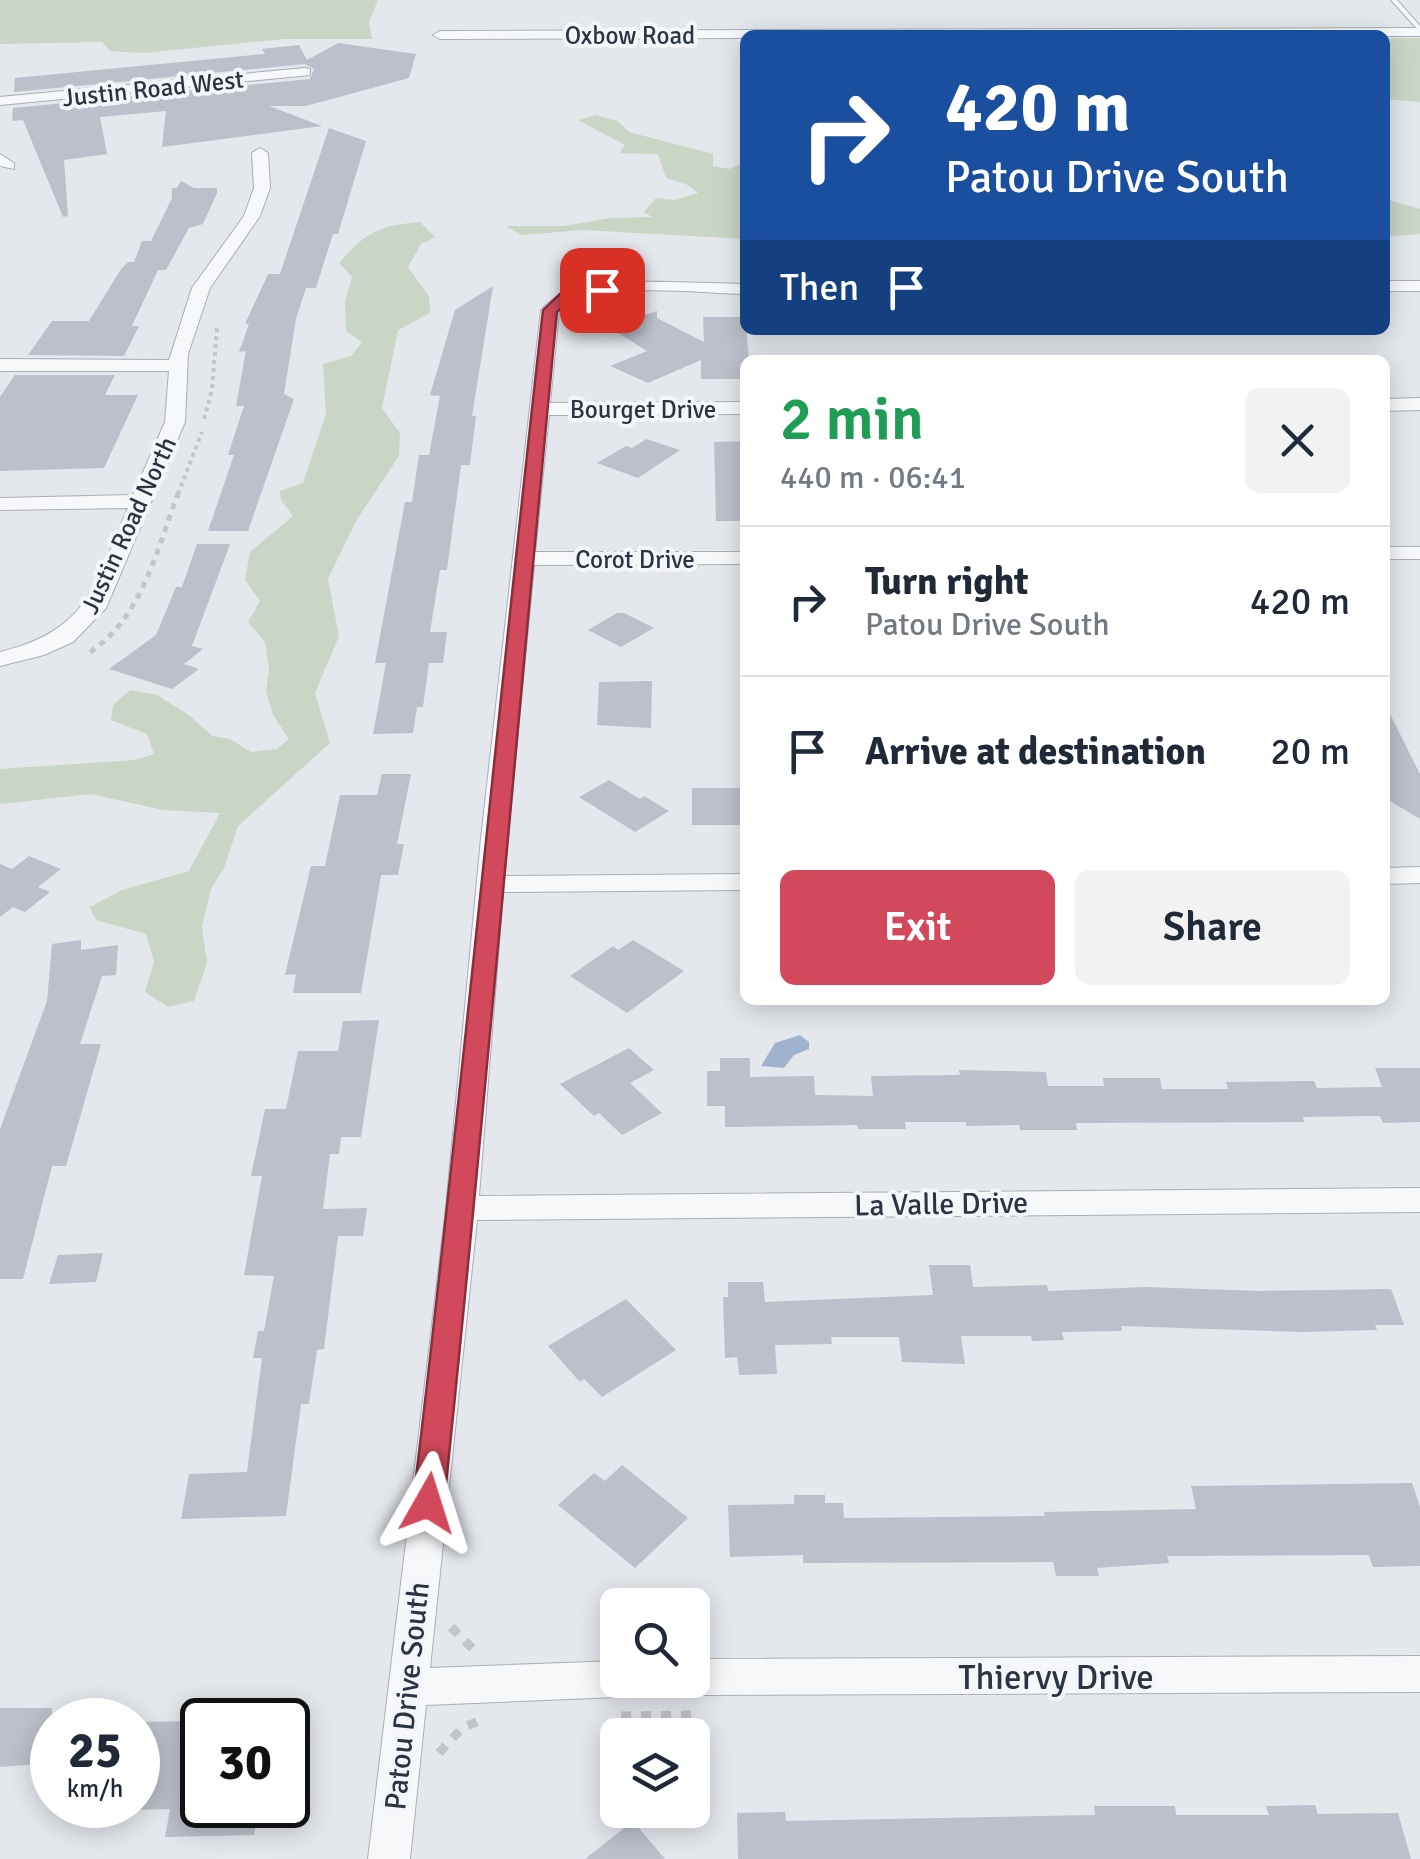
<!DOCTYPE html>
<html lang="en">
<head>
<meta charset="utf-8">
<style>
	:root { --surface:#fff; --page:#f2f2f3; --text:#1f2937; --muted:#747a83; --line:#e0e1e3; --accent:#d1495b }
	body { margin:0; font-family:Signika,sans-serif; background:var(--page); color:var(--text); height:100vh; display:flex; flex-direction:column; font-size:38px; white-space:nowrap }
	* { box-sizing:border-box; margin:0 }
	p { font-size:32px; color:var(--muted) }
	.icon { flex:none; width:55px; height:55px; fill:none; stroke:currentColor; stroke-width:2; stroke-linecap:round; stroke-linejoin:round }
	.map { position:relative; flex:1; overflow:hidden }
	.drawer { position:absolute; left:740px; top:355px; width:650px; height:650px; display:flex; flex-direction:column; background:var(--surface); border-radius:15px; box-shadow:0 5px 25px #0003 }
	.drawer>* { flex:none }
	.guide { position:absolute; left:740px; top:30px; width:650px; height:305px; border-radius:15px; box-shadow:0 5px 25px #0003; background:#1a4fa0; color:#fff; overflow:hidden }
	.controls { position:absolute; left:600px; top:1588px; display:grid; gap:20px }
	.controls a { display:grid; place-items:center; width:110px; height:110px; border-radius:15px; background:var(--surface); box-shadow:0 5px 25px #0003; font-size:50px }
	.speed { position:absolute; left:30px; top:1698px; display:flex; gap:20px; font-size:50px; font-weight:700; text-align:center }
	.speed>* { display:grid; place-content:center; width:130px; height:130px; border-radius:50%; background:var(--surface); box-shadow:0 5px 25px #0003; line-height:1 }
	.speed small { font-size:25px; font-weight:400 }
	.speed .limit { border:5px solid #111; border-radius:15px; background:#fff; color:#111 }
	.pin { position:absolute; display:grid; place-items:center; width:85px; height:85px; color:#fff; margin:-42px; border-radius:20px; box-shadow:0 5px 15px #0006 }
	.me { position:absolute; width:110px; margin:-55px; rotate:6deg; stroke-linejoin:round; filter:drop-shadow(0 0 8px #0008) }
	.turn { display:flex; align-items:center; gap:35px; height:210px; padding:0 40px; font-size:45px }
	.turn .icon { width:130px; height:130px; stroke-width:2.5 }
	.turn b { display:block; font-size:70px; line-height:85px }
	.then { display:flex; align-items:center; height:95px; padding:0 40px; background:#0003; gap:20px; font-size:38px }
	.round { display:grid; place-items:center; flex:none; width:105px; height:105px; border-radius:15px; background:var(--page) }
	.head { display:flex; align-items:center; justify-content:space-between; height:170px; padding:0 40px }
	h1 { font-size:60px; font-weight:600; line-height:75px; color:#1e9e55 }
	.primary-button { display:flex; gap:20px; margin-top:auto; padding:20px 40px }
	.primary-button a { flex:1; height:115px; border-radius:15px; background:var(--accent); color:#fff; font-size:40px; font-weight:600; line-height:115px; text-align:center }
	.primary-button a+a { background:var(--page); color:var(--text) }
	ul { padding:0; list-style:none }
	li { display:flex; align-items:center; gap:30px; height:150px; padding:0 40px; border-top:2px solid var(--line) }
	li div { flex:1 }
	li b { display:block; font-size:38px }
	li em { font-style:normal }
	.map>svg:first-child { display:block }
	.green { fill:#c9d6c5 }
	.water { fill:#9fb4cc }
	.building { fill:#bbc0ca }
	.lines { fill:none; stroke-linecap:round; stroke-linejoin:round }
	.lane-casing { stroke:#a9aeb7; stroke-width:2 }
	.street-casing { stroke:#a9aeb7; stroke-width:2 }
	.path-far2 { stroke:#c2c5cb; stroke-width:4; stroke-dasharray:4 4; stroke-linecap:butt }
	.path-far1 { stroke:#c2c5cb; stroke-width:5; stroke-dasharray:6 6; stroke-linecap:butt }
	.path { stroke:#c2c5cb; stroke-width:9; stroke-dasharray:10 10; stroke-linecap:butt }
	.lane { fill:#f7f8fa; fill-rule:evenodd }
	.street { fill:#f7f8fa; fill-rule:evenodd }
	.route { fill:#d1495b; stroke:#882f3b; stroke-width:2.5 }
	.labels { text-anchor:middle; stroke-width:8; stroke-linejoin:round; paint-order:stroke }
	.far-street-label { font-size:25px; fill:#2b3445; stroke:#f4f6f9 }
	.street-label { font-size:30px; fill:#2b3445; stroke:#f4f6f9 }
	.near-street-label { font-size:35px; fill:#2b3445; stroke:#f4f6f9 }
</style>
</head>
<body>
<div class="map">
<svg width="1420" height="1859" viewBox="0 0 1420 1859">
	<rect width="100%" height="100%" fill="#e4e7ec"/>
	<!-- green -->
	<path class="green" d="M 0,0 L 378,0 L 369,22 L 372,39 L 285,39 L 143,53 L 110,51 L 102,42 L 0,44 Z
		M 1385,38 L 1420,38 L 1420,102 L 1385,99 Z
		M 595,115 L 618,121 L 629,132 L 713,154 L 713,166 L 729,169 L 745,162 L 745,239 L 583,230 L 522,235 L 506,226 L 564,226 L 610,218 L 652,217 L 644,212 L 656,198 L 674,200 L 698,193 L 686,184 L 666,178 L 658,154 L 620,153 L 625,145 L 578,120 Z
		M 1385,199 L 1420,209 L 1420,234 L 1385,237 Z
		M 420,222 L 435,237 L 421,244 L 408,267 L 429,296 L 430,313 L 398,330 L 382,408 L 400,433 L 399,456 L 356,521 L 328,579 L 339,636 L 315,693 L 330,743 L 238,826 L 224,868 L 211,889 L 202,927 L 207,963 L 194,1001 L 168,1007 L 145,992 L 154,962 L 146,934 L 96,920 L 90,907 L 122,890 L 189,871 L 220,813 L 163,810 L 91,794 L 0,804 L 0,769 L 135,760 L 154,754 L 147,734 L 111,720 L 113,705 L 130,690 L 157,695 L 189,715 L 212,736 L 230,739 L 251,752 L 277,749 L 289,739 L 273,715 L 266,691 L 269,670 L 265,642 L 248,622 L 260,601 L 245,580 L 250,552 L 293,516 L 281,500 L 280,491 L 303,483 L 326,414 L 323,364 L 351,356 L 362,342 L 346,331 L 345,301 L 352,277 L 339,263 C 367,231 379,226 420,222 Z"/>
	<!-- water -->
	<path class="water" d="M 800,1035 L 809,1042 L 809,1049 L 794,1055 L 784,1068 L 761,1066 L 775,1043 Z"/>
	<!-- building -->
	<path class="building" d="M 338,43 L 416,54 L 409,78 L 306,106 L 269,106 L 322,126 L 162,147 L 166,111 L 100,117 L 107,154 L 64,160 L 68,216 L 63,217 L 23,120 L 12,121 L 13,108 L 310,79 L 314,69 L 305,64 L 14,92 L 15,78 L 265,54 L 262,49 L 299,45 L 307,60 Z
		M 329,128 L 366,141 L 338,234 L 333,234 L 316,288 L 306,288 L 296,319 L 284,394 L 294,399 L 248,531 L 208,531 L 234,455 L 228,455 L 244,406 L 236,406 L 246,351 L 239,352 L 249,324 L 245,324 L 268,274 L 280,274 Z
		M 181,181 L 194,188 L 217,188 L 217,193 L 203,224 L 189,228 L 166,270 L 158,270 L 132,326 L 139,326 L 124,356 L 28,355 L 52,321 L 89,321 L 121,269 L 128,262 L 134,262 L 142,241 L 151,241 L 172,198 L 172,188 L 177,188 Z
		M 493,286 L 472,416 L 476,416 L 470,465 L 461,465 L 447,570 L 440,570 L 430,632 L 447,632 L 443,663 L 429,663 L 423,707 L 417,707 L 413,733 L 373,734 L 386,663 L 375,663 L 405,502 L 412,502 L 419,455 L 429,455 L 440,396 L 430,395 L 455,310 Z
		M 657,311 L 657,318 L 704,342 L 703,317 L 745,317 L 749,360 L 745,360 L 745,379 L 701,379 L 701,360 L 648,383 L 610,366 L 647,351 L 607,326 Z
		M 15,375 L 115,375 L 105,395 L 138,395 L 104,468 L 0,471 L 0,397 Z
		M 646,439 L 680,450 L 638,478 L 597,463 L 626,446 L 632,448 Z
		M 745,441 L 745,521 L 716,521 L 714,442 Z
		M 197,544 L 230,544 L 192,646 L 203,649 L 184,664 L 199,669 L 172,689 L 109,669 L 156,635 L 176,587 L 182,587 Z
		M 617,613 L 624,613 L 654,628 L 621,647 L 588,630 Z
		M 652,681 L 651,728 L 597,725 L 599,682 Z
		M 1385,704 L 1420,774 L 1420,819 L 1385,798 Z
		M 382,774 L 411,774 L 397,844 L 404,844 L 398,875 L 381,875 L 361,993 L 293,993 L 296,974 L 285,975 L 311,866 L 325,866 L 340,795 L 377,795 Z
		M 609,780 L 640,799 L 644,796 L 669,811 L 635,832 L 579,797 Z
		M 692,788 L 745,788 L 745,825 L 692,825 Z
		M 29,856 L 61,869 L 38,887 L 50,892 L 25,912 L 13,907 L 0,917 L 0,864 L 12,869 Z
		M 81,940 L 81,950 L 118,945 L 116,975 L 102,976 L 80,1044 L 101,1044 L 66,1166 L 52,1166 L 23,1279 L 0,1279 L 0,1129 L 47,1001 L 52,944 Z
		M 633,940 L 684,971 L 627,1013 L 570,976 L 613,946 L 618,950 Z
		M 379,1020 L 361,1137 L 341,1137 L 339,1154 L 330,1154 L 323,1209 L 367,1208 L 363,1236 L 338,1236 L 324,1349 L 317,1350 L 309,1404 L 301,1404 L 286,1516 L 181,1519 L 189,1474 L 247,1472 L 262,1358 L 253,1358 L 258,1331 L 264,1331 L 274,1276 L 244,1275 L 262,1176 L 251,1176 L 265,1109 L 286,1109 L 298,1051 L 338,1051 L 343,1021 Z
		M 629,1048 L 654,1070 L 630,1083 L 662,1113 L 622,1135 L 599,1113 L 594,1116 L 560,1084 Z
		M 720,1058 L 750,1058 L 750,1077 L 814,1076 L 815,1095 L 873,1096 L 871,1076 L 960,1075 L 959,1070 L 1046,1072 L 1048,1086 L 1104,1086 L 1103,1078 L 1160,1078 L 1162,1089 L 1228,1089 L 1226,1082 L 1314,1081 L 1317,1088 L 1382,1087 L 1375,1068 L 1420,1068 L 1420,1122 L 1383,1123 L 1380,1116 L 1373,1116 L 1303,1117 L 1304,1122 L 1076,1123 L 1077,1130 L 1020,1130 L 1019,1125 L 966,1126 L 966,1122 L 905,1122 L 906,1129 L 858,1129 L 857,1125 L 725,1127 L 725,1106 L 707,1106 L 707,1071 L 720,1071 Z
		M 103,1253 L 96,1282 L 49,1284 L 58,1255 Z
		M 929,1265 L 970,1265 L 973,1287 L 1047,1285 L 1048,1291 L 1146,1287 L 1259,1291 L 1391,1289 L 1404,1325 L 1375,1325 L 1377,1330 L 1301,1332 L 1121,1326 L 1122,1331 L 1062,1332 L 1064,1340 L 1032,1341 L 1031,1336 L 961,1336 L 965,1364 L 902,1362 L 899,1337 L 831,1337 L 832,1344 L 775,1345 L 777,1374 L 739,1375 L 737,1357 L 725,1358 L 723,1297 L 728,1297 L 728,1282 L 763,1282 L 765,1302 L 933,1295 Z
		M 626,1299 L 676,1350 L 602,1397 L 584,1379 L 580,1382 L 548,1346 Z
		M 622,1465 L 688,1518 L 635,1568 L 558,1505 L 594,1473 L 605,1481 Z
		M 1412,1483 L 1420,1507 L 1420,1566 L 1373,1567 L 1369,1555 L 1167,1556 L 1169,1563 L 1097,1568 L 1099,1576 L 1056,1576 L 1053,1562 L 803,1563 L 803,1555 L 730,1557 L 728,1505 L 794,1504 L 794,1495 L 825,1495 L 825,1503 L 843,1503 L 844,1518 L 1045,1516 L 1044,1512 L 1196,1509 L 1191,1486 Z
		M 0,1708 L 52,1708 L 52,1763 L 0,1767 Z
		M 202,1721 L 202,1805 L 259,1805 L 254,1835 L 165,1837 L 170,1809 L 138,1810 L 138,1722 Z
		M 1315,1805 L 1318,1814 L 1398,1813 L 1411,1859 L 738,1859 L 737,1813 L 785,1812 L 786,1821 L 1095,1815 L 1094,1806 L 1175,1806 L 1176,1815 L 1269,1815 L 1266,1806 Z
		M 633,1821 L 665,1859 L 585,1859 Z"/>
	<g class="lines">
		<defs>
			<path id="lane" d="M 1391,0 L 1397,0 L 1420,26 L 1420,32 Z"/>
			<path id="street" d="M 1420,28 L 1420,36 L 745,35 L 745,38 L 440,39 L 433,35 L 440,31 Z
				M 305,68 L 310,69 L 310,75 L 0,105 L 0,97 Z
				M 260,148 L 268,153 L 270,188 L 260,216 L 210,288 L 188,354 L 185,422 L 106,608 L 73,642 L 44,655 L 0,666 L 0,652 C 90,630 94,585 128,508 L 0,510 L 0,498 L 133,495 L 165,422 L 169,371 L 0,371 L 0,359 L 169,360 L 192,288 L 244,216 L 254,188 L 252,153 Z
				M 0,154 L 14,163 L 14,169 L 0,166 Z
				M 1385,281 L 1420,281 L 1420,291 L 1385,291 Z
				M 672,282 L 745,284 L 745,294 C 694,293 600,279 559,312 L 550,403 L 745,402 L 745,414 L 549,415 L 535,552 L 745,552 L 745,564 L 534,565 L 504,876 L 745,874 L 745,890 L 503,892 L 479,1196 L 1420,1188 L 1420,1212 L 477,1220 L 430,1668 L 618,1661 L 618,1680 L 637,1680 L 632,1692 L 618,1697 L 426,1705 L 410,1859 L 368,1859 L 446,1208 L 481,838 L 541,310 C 571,277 630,282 672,282 Z
				M 1420,398 L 1420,410 L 1385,411 L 1385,399 Z
				M 1385,547 L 1420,547 L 1420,559 L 1385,559 Z
				M 1420,867 L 1420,883 L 1385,884 L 1385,868 Z
				M 1420,1656 L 1420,1692 L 692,1695 L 678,1690 L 674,1680 L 692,1680 L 692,1659 Z"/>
		</defs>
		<!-- lane casing -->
		<use href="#lane" class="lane-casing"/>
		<!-- street casing -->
		<use href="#street" class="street-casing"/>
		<!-- path-far2 -->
		<path class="path-far2" d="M 204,419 L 212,390 L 217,328
			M 178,494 L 202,432"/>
		<!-- path-far1 -->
		<path class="path-far1" d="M 90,652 C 143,617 157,548 179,491"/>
		<!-- path -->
		<path class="path" d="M 451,1627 L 473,1649
			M 621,1716 L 699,1715
			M 439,1753 L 462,1728 L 479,1721"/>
		<!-- lane -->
		<use href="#lane" class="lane"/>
		<!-- street -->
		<use href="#street" class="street"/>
	</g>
	<!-- route -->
	<path class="route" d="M 602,285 L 609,290 L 607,293 L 570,300 L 557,312 C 518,709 486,1106 444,1503 L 439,1512 L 428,1516 L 418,1512 L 413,1503 C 461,1106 498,708 543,310 L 560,294 Z"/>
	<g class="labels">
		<!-- far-street labels -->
		<g class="far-street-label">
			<text x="630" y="44">Oxbow Road</text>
			<text transform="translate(153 88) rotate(-6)" y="9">Justin Road West</text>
			<text x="643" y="418">Bourget Drive</text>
			<text transform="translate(128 525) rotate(-65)" y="9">Justin Road North</text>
			<text x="635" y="568">Corot Drive</text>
		</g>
		<!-- street labels -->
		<g class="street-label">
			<text transform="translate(941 1204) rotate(-1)" y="10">La Valle Drive</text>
			<text transform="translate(407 1696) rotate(-84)" y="10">Patou Drive South</text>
		</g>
		<!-- near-street labels -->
		<g class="near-street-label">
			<text x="1056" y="1689">Thiervy Drive</text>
		</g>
	</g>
</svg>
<div class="controls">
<a><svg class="icon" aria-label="search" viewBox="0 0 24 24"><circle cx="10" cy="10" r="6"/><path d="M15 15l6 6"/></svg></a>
<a><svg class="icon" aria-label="layers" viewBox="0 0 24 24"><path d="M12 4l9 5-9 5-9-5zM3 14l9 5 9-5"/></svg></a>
</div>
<div class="speed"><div>25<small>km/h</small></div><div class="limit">30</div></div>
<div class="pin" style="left:602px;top:290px;background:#d93025"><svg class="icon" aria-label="arrive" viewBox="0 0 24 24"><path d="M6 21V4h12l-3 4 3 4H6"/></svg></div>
<svg class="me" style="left:428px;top:1503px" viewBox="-20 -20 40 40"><path d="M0-17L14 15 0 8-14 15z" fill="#d1495b" stroke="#fff" stroke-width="4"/></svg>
<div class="guide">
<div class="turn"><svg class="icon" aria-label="right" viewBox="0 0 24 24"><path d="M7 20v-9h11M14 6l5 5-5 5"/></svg><div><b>420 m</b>Patou Drive South</div></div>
<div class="then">Then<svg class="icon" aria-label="arrive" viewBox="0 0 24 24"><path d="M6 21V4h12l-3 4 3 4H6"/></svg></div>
</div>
<section class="drawer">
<div class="head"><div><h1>2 min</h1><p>440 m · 06:41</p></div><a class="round"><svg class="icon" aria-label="close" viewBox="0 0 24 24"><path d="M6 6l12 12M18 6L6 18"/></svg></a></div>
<ul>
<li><svg class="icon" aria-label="right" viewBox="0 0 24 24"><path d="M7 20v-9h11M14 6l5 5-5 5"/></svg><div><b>Turn right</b><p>Patou Drive South</p></div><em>420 m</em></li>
<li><svg class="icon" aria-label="arrive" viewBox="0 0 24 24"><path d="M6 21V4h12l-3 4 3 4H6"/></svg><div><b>Arrive at destination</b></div><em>20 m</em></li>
</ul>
<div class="primary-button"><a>Exit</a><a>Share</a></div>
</section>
</div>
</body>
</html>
